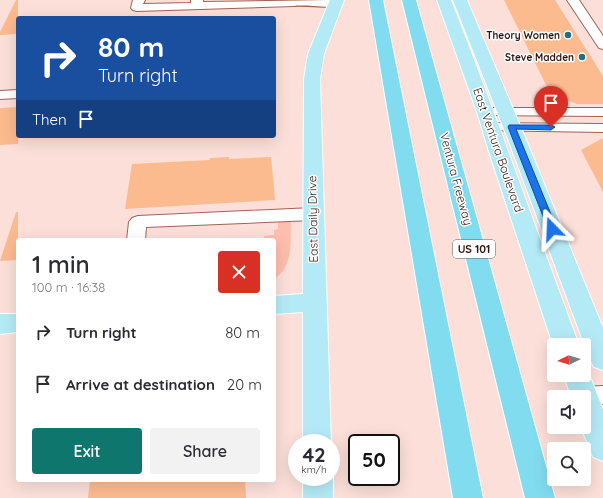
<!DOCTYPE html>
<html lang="en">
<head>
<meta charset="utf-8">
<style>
	:root { --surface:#fff; --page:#f2f2f3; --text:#2b2b33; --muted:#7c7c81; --accent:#0f766e }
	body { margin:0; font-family:Quicksand,sans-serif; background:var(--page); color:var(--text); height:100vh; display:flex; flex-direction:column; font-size:15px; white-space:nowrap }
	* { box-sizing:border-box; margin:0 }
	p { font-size:13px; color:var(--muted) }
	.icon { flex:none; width:22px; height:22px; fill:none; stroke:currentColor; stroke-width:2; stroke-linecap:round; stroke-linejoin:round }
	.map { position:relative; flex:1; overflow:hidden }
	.side { position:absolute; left:16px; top:238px; width:260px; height:244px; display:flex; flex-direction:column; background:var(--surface); border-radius:4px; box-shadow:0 4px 16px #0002 }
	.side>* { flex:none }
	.banner { position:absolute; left:16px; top:16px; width:260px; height:122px; border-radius:4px; box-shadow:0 4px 16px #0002; background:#1a4fa0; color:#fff; overflow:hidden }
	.needle { width:26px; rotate:265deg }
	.tools { position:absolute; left:547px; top:338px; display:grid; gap:8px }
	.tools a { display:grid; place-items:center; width:44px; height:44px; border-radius:4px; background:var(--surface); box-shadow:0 4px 16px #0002; font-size:20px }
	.speed { position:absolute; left:288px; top:434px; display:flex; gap:8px; font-size:20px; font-weight:700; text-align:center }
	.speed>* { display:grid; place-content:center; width:52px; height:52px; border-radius:50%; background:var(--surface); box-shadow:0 4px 16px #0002; line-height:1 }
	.speed small { font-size:10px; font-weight:400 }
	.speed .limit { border:2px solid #111; border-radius:6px; background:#fff; color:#111 }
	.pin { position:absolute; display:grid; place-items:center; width:34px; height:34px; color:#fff; margin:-41px -17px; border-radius:50% 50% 50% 0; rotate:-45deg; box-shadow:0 0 4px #0007 }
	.pin .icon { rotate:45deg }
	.me { position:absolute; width:44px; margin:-22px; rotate:339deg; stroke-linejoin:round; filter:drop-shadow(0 0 3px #0008) }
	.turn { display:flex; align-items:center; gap:14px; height:84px; padding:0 16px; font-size:18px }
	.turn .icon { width:52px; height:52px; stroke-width:2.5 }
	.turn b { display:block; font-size:28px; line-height:34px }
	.then { display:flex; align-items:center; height:38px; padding:0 16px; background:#0003; gap:8px; font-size:15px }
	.round { display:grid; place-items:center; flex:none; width:42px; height:42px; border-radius:4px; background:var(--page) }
	.head { display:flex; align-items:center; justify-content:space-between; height:68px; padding:0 16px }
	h1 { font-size:24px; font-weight:600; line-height:30px }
	.action { display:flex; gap:8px; margin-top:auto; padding:8px 16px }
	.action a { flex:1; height:46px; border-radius:4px; background:var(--accent); color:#fff; font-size:16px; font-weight:600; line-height:46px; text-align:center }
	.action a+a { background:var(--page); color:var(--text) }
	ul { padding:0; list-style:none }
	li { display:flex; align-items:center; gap:12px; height:52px; padding:0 16px }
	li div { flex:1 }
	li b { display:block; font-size:15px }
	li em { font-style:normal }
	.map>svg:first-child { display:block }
	.green { fill:#ffbdad }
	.building { fill:#fcba8f }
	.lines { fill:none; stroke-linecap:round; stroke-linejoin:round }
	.minor-casing { stroke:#a06456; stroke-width:2 }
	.major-casing { stroke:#fff; stroke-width:2 }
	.highway-casing { stroke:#fff; stroke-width:2 }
	.minor { fill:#fff; fill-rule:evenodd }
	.major { fill:#b4eaf6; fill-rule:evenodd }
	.highway { fill:#82dcf0; fill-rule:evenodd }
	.route { fill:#1a73e8; stroke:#114b97 }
	.poi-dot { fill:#286e7c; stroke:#fff; stroke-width:1.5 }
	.labels { text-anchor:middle; stroke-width:3; stroke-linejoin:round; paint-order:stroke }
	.far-poi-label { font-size:10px; font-weight:bold; fill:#2e1610; stroke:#fff; text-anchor:end }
	.shield { fill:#fff; stroke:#6d5c58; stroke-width:1 }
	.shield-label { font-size:11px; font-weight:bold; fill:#2e1610 }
	.street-label { font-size:12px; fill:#2e1610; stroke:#fff }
</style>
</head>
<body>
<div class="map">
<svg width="603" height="498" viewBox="0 0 603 498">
	<rect width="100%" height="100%" fill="#fbdfd8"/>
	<!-- green -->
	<path class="green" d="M 291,220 C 290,242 294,266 274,279 L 274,240 L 264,240 L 264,236 L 274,235 L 274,230 L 278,229 L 278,221 Z"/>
	<!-- building -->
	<path class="building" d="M 16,0 L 18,0 L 18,34 L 0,35 L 0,32 Z
		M 504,0 L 555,0 L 603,76 L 603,104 L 577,104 L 550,93 Z
		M 18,107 L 18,144 L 0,145 L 0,108 Z
		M 603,138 L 603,192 L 581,150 Z
		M 229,157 L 229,159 L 271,157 L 275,200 L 125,209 L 132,164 L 210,160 L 210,158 Z
		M 16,212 L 18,212 L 18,260 L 0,261 Z
		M 90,480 L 245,480 L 246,498 L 88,498 Z"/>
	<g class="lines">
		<defs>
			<path id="minor" d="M 133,0 L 145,0 L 143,4 L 191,3 L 191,0 L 203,0 L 203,2 L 329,0 L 340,2 L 342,4 C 337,10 305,4 294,6 L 137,11 L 133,10 L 131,8 Z
				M 567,0 L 579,0 L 603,36 L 603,49 L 599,48 Z
				M 18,90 L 18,98 L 0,99 L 0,91 Z
				M 486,108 L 603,108 L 603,116 L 481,115 L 479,112 L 481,109 Z
				M 490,123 L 603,124 L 603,132 L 485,130 L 483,127 L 485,124 Z
				M 313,208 L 319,210 L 322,214 L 319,218 L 313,220 L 146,227 L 145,240 L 127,240 L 129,222 L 132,218 L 138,216 Z
				M 603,386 L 603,404 L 584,405 L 584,397 L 573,396 L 576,389 L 584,387 Z"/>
			<path id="major" d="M 330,0 L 344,0 L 324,54 L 320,79 L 331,443 L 303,443 L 303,312 L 274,314 L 274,296 L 303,294 L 304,79 L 308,54 Z
				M 437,0 L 451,0 C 496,114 536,230 579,345 L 554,345 L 554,346 L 553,345 L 490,155 L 477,112 Z
				M 453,0 L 467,0 L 527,142 L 603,328 L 603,370 L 594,367 L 590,360 L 509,142 Z
				M 0,314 L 18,314 L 18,332 L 0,334 Z
				M 584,366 L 586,367 L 603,409 L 603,461 L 593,457 L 581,427 L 584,427 L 584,397 L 571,397 L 564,375 L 584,375 Z
				M 331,473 L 333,477 L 333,498 L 303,498 L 303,477 L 331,477 Z"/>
			<path id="highway" d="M 369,0 L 383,0 L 483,498 L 453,498 Z
				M 402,0 L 416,0 L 555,498 L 525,498 Z"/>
		</defs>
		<!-- minor casing -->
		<use href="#minor" class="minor-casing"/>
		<!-- major casing -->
		<use href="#major" class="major-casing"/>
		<!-- highway casing -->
		<use href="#highway" class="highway-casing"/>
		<!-- minor -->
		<use href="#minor" class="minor"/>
		<!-- major -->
		<use href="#major" class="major"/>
		<!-- highway -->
		<use href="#highway" class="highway"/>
	</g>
	<!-- route -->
	<path class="route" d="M 509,125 L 551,125 L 555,127 L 551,130 L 516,129 L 557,229 L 555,231 L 549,231 L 548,229 L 508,127 Z"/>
	<!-- markers -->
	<g class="poi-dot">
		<circle cx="568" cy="35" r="4"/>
		<circle cx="582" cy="57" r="4"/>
	</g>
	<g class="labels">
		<!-- far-poi labels -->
		<g class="far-poi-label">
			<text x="560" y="39">Theory Women</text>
			<text x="574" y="61">Steve Madden</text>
		</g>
		<!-- shield labels -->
		<rect class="shield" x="453" y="240" width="42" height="18" rx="3"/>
		<g class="shield-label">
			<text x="474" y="253">US 101</text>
		</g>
		<!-- street labels -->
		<g class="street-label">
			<text transform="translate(498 150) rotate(71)" y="4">East Ventura Boulevard</text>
			<text transform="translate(456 179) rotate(75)" y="4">Ventura Freeway</text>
			<text transform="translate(313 219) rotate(-91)" y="4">East Daily Drive</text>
		</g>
	</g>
</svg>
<div class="tools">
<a><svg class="needle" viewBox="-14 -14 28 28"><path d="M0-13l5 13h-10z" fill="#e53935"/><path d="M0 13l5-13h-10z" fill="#7c7c81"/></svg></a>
<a><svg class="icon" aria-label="sound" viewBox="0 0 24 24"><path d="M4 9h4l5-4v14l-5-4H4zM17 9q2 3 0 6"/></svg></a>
<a><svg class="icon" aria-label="search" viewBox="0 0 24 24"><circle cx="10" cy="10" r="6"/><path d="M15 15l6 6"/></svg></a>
</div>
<div class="speed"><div>42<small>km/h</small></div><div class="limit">50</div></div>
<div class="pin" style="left:551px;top:127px;background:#d93025"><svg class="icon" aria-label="arrive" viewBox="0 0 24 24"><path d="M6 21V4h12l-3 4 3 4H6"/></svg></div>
<svg class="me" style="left:552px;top:229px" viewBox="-20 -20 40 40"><path d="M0-17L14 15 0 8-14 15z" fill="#1a73e8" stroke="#fff" stroke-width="4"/></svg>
<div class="banner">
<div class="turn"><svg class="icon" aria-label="right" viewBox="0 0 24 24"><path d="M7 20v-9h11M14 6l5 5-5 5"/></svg><div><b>80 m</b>Turn right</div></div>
<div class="then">Then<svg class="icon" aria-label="arrive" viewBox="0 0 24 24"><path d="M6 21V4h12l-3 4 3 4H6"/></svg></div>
</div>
<section class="side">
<div class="head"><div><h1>1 min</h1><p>100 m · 16:38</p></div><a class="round" style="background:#d93025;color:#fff"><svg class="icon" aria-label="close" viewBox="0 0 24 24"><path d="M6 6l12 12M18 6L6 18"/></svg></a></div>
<ul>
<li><svg class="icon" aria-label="right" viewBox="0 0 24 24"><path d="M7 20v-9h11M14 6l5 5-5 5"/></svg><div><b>Turn right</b></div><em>80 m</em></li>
<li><svg class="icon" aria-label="arrive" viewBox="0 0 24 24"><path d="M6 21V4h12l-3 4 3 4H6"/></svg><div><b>Arrive at destination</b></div><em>20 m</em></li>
</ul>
<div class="action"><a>Exit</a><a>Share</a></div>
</section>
</div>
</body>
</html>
